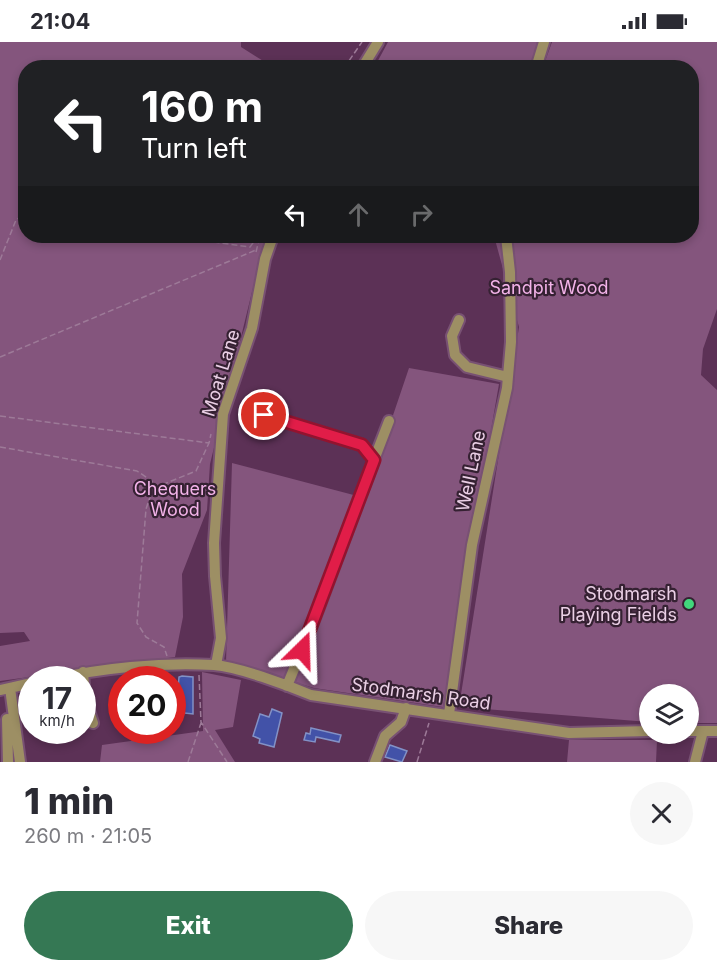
<!DOCTYPE html>
<html lang="en">
<head>
<meta charset="utf-8">
<style>
	:root { --surface:#fff; --page:#f7f7f7; --text:#2b2b33; --muted:#7c7c81; --accent:#357854 }
	body { margin:0; font-family:Inter,sans-serif; background:var(--page); color:var(--text); height:100vh; display:flex; flex-direction:column; font-size:22px; white-space:nowrap }
	* { box-sizing:border-box; margin:0 }
	p { font-size:20px; color:var(--muted) }
	.icon { flex:none; width:33px; height:33px; fill:none; stroke:currentColor; stroke-width:2; stroke-linecap:round; stroke-linejoin:round }
	.map { position:relative; height:720px; overflow:hidden }
	.drawer { display:flex; flex-direction:column; background:var(--surface); flex:1 }
	.drawer>* { flex:none }
	.top-card { position:absolute; left:18px; top:18px; width:681px; height:183px; border-radius:24px; box-shadow:0 3px 9px #0003; background:#202124; color:#fff; overflow:hidden }
	.buttons { position:absolute; left:639px; top:642px; display:grid; gap:12px }
	.buttons a { display:grid; place-items:center; width:60px; height:60px; border-radius:50%; background:var(--surface); box-shadow:0 3px 9px #0003; font-size:30px }
	.speed { position:absolute; left:18px; top:624px; display:flex; gap:12px; font-size:30px; font-weight:700; text-align:center }
	.speed>* { display:grid; place-content:center; width:78px; height:78px; border-radius:50%; background:var(--surface); box-shadow:0 3px 9px #0003; line-height:1 }
	.speed small { font-size:15px; font-weight:400 }
	.speed .limit { border:9px solid #d22; background:#fff; color:#111 }
	.pin { position:absolute; display:grid; place-items:center; width:51px; height:51px; color:#fff; margin:-26px; border:3px solid #fff; border-radius:50%; box-shadow:0 2px 6px #0007 }
	.me { position:absolute; width:66px; margin:-33px; rotate:22deg; stroke-linejoin:round; filter:drop-shadow(0 0 4px #0008) }
	.turn { display:flex; align-items:center; gap:21px; height:126px; padding:0 24px; font-size:27px }
	.turn .icon { width:78px; height:78px; stroke-width:2.5 }
	.turn b { display:block; font-size:42px; line-height:51px }
	.lanes { display:flex; align-items:center; height:57px; padding:0 24px; background:#0003; justify-content:center; gap:30px; direction:ltr }
	.lanes .off { opacity:.35 }
	.round { display:grid; place-items:center; flex:none; width:63px; height:63px; border-radius:32px; background:var(--page) }
	.headline { display:flex; align-items:center; justify-content:space-between; height:102px; padding:0 24px }
	h1 { font-size:36px; font-weight:800; line-height:45px }
	.primary-button { display:flex; gap:12px; margin-top:auto; padding:12px 24px }
	.primary-button a { flex:1; height:69px; border-radius:36px; background:var(--accent); color:#fff; font-size:24px; font-weight:800; line-height:69px; text-align:center }
	.primary-button a+a { background:var(--page); color:var(--text) }
	.status { display:flex; justify-content:space-between; align-items:center; height:42px; padding:0 30px; background:var(--surface); direction:ltr }
	.status svg { height:16px; fill:currentColor }
	.map>svg:first-child { display:block }
	.green { fill:#84557d }
	.building { fill:#4252a8; stroke:#8291c6; stroke-width:1.5 }
	.lines { fill:none; stroke-linecap:round; stroke-linejoin:round }
	.minor-casing { stroke:#785173; stroke-width:14 }
	.path { stroke:#9d7a98; stroke-width:1.5; stroke-dasharray:6 3; stroke-linecap:butt }
	.minor { stroke:#9d8f64; stroke-width:10 }
	.route-casing { stroke:#92132f; stroke-width:15 }
	.route { stroke:#e11d48; stroke-width:10 }
	.poi-dot { fill:#41d77c; stroke:#352132; stroke-width:2 }
	.labels { text-anchor:middle; stroke-width:4.5; stroke-linejoin:round; paint-order:stroke }
	.park-label { font-size:18px; fill:#f3b3e9; stroke:#352132 }
	.street-label { font-size:18px; fill:#eacfe5; stroke:#352132 }
	.poi-label { font-size:18px; fill:#eacfe5; stroke:#352132; text-anchor:end }
</style>
</head>
<body>
<div class="status"><b>21:04</b><svg viewBox="0 0 49 12"><path d="M0 12V9h3v3zM5 12V6h3v6zM10 12V3h3v9zM15 12V0h3v12zM26 1h20v11H26zM47 4h2v5h-2z"/></svg></div>
<div class="map">
<svg width="717" height="720" viewBox="0 0 717 720">
	<rect width="100%" height="100%" fill="#5c3156"/>
	<!-- green -->
	<path class="green" d="M 0,0 L 241,0 L 241,5 L 273,25 L 229,25 L 233,18 L 228,26 L 26,26 L 26,194 L 268,194 L 262,209 L 210,422 L 207,468 L 182,532 L 183,575 L 175,615 L 0,639 L 0,604 L 30,599 L 24,590 L 0,591 Z
		M 388,0 L 538,0 L 541,25 L 374,26 Z
		M 552,0 L 717,0 L 717,267 L 703,307 L 701,333 L 717,348 L 717,681 L 689,681 L 688,652 L 650,652 L 649,680 L 459,665 L 519,285 L 494,194 L 692,194 L 692,26 L 543,25 Z
		M 409,326 L 499,342 L 443,665 L 314,646 L 226,620 L 232,421 L 365,456 Z
		M 202,630 L 241,638 L 233,685 L 215,688 L 235,720 L 100,720 L 102,703 L 203,689 Z
		M 569,698 L 657,698 L 656,720 L 567,720 Z"/>
	<!-- building -->
	<path class="building" d="M 182,634 L 193,635 L 193,672 L 176,670 L 179,635 Z
		M 272,667 L 282,671 L 274,705 L 259,701 L 260,697 L 253,694 L 260,672 L 269,675 Z
		M 311,686 L 341,693 L 339,700 L 316,695 L 315,700 L 304,698 L 306,691 L 310,692 Z
		M 390,703 L 407,709 L 402,720 L 385,715 Z"/>
	<g class="lines">
		<defs>
			<path id="minor" d="M 362,26 L 378,0
				M 536,26 L 544,0
				M 459,278 L 452,294 L 455,313 L 467,325 L 508,335
				M 264,373 L 362,403 L 374,418 L 317,571 L 287,644
				M 374,418 L 389,379
				M 216,623 L 221,596 L 215,534 L 214,501 L 223,372 L 252,286 L 265,217 L 273,194
				M 83,630 L 85,657 L 93,681
				M 49,638 C 100,626 161,620 214,623 C 239,625 287,643 311,653 L 569,691 L 650,689
				M 10,646 L 20,720
				M 0,648 L 32,641
				M 449,672 L 472,503 L 507,346 L 511,300 L 510,230 L 506,194
				M 7,677 L 8,720
				M 688,689 L 717,689
				M 375,720 L 385,694 L 401,680 L 406,666
				M 695,720 L 703,689"/>
		</defs>
		<!-- minor casing -->
		<use href="#minor" class="minor-casing"/>
		<!-- path -->
		<path class="path" d="M 344,26 L 362,0
			M 169,194 L 250,205 L 258,194
			M 256,210 L 260,194
			M 0,218 L 16,178 L 26,171
			M 0,315 L 256,208
			M 0,374 L 209,401 L 211,392
			M 0,405 L 137,429 L 152,439 L 153,446 L 146,467 L 137,581 L 146,595 L 164,605 L 167,614
			M 154,446 L 196,429 L 209,401
			M 199,633 L 201,680 L 227,720
			M 188,720 L 201,681
			M 417,720 L 429,681"/>
		<!-- minor -->
		<use href="#minor" class="minor"/>
	</g>
	<g class="lines">
		<defs>
			<path id="route" d="M 264,373 L 362,403 L 374,418 L 302,608"/>
		</defs>
		<!-- route casing -->
		<use href="#route" class="route-casing"/>
		<!-- route -->
		<use href="#route" class="route"/>
	</g>
	<!-- markers -->
	<circle class="poi-dot" cx="689" cy="562" r="6"/>
	<g class="labels">
		<!-- park labels -->
		<g class="park-label">
			<text x="549" y="252">Sandpit Wood</text>
			<text x="175" y="453">Chequers<tspan x="175" dy="21">Wood</tspan></text>
		</g>
		<!-- street labels -->
		<g class="street-label">
			<text transform="translate(221 331) rotate(-73)" y="6">Moat Lane</text>
			<text transform="translate(471 429) rotate(-78)" y="6">Well Lane</text>
			<text transform="translate(421 652) rotate(8)" y="6">Stodmarsh Road</text>
		</g>
		<!-- poi labels -->
		<g class="poi-label">
			<text x="677" y="558">Stodmarsh<tspan x="677" dy="21">Playing Fields</tspan></text>
		</g>
	</g>
</svg>
<div class="buttons">
<a><svg class="icon" aria-label="layers" viewBox="0 0 24 24"><path d="M12 4l9 5-9 5-9-5zM3 14l9 5 9-5"/></svg></a>
</div>
<div class="speed"><div>17<small>km/h</small></div><div class="limit">20</div></div>
<div class="pin" style="left:264px;top:373px;background:#d93025"><svg class="icon" aria-label="arrive" viewBox="0 0 24 24"><path d="M6 21V4h12l-3 4 3 4H6"/></svg></div>
<svg class="me" style="left:302px;top:608px" viewBox="-20 -20 40 40"><path d="M0-17L14 15 0 8-14 15z" fill="#e11d48" stroke="#fff" stroke-width="4"/></svg>
<div class="top-card">
<div class="turn"><svg class="icon" aria-label="left" viewBox="0 0 24 24"><path d="M17 20v-9H6M10 6l-5 5 5 5"/></svg><div><b>160 m</b>Turn left</div></div>
<div class="lanes"><svg class="icon" aria-label="left" viewBox="0 0 24 24"><path d="M17 20v-9H6M10 6l-5 5 5 5"/></svg><svg class="icon off" aria-label="ahead" viewBox="0 0 24 24"><path d="M12 20V5M6 11l6-6 6 6"/></svg><svg class="icon off" aria-label="right" viewBox="0 0 24 24"><path d="M7 20v-9h11M14 6l5 5-5 5"/></svg></div>
</div>
</div>
<section class="drawer">
<div class="headline"><div><h1>1 min</h1><p>260 m · 21:05</p></div><a class="round"><svg class="icon" aria-label="close" viewBox="0 0 24 24"><path d="M6 6l12 12M18 6L6 18"/></svg></a></div>
<div class="primary-button"><a>Exit</a><a>Share</a></div>
</section>
</body>
</html>
